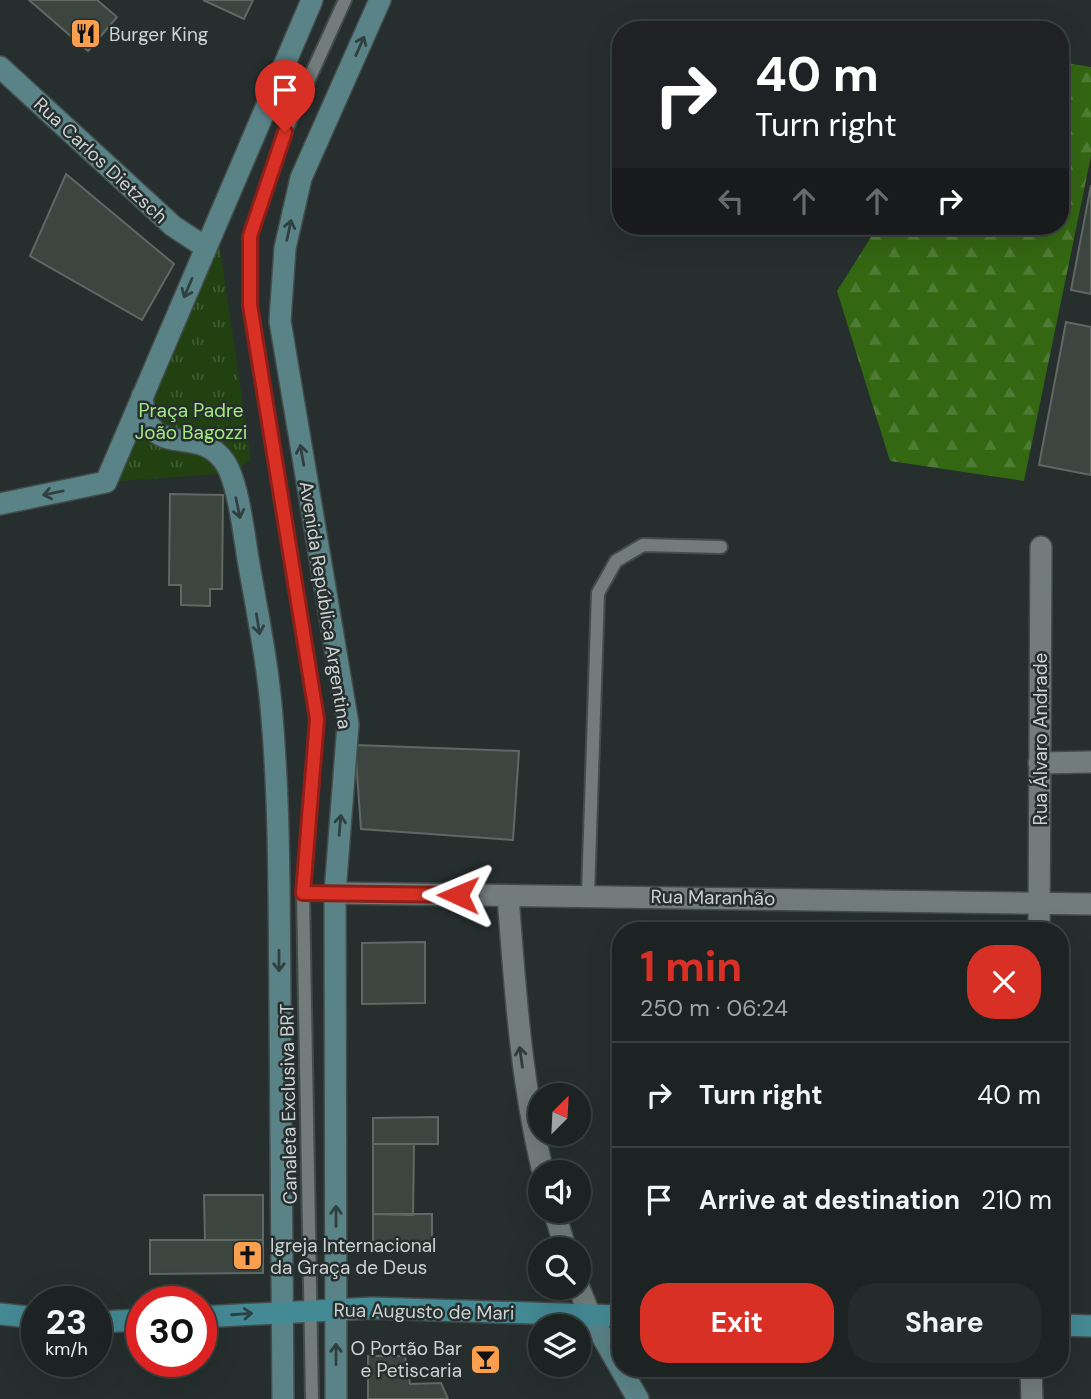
<!DOCTYPE html>
<html lang="en">
<head>
<meta charset="utf-8">
<style>
	:root { --surface:#1c2322; --page:#252b2a; --text:#f1f3f6; --muted:#a0a4a5; --line:#3a4040; --accent:#d93025 }
	body { margin:0; font-family:"DM Sans",sans-serif; background:var(--page); color:var(--text); height:100vh; display:flex; flex-direction:column; font-size:26px; white-space:nowrap }
	* { box-sizing:border-box; margin:0 }
	p { font-size:23px; color:var(--muted) }
	.icon { flex:none; width:38px; height:38px; fill:none; stroke:currentColor; stroke-width:2; stroke-linecap:round; stroke-linejoin:round }
	.map { position:relative; flex:1; overflow:hidden }
	.drawer { position:absolute; left:612px; top:922px; width:457px; height:455px; display:flex; flex-direction:column; background:var(--surface); border-radius:28px; box-shadow:0 7px 28px #0002,0 0 0 2px var(--line) }
	.drawer>* { flex:none }
	.top-card { position:absolute; left:612px; top:21px; width:457px; height:214px; border-radius:28px; box-shadow:0 7px 28px #0002,0 0 0 2px var(--line); background:#202124; color:#fff; overflow:hidden }
	.needle { width:46px; rotate:24deg }
	.tools { position:absolute; left:528px; top:1083px; display:grid; gap:14px }
	.tools a { display:grid; place-items:center; width:63px; height:63px; border-radius:50%; background:var(--surface); box-shadow:0 7px 28px #0002,0 0 0 2px var(--line); font-size:35px }
	.speed { position:absolute; left:21px; top:1286px; display:flex; gap:14px; font-size:35px; font-weight:700; text-align:center }
	.speed>* { display:grid; place-content:center; width:91px; height:91px; border-radius:50%; background:var(--surface); box-shadow:0 7px 28px #0002,0 0 0 2px var(--line); line-height:1 }
	.speed small { font-size:18px; font-weight:400 }
	.speed .limit { border:10px solid #d22; background:#fff; color:#111 }
	.pin { position:absolute; display:grid; place-items:center; width:60px; height:60px; color:#fff; margin:-72px -30px; border-radius:50% 50% 50% 0; rotate:-45deg; box-shadow:0 0 7px #0007 }
	.pin .icon { rotate:45deg }
	.me { position:absolute; width:77px; margin:-38px; rotate:271deg; stroke-linejoin:round; filter:drop-shadow(0 0 5px #0008) }
	.turn { display:flex; align-items:center; gap:24px; height:147px; padding:0 28px; font-size:32px }
	.turn .icon { width:91px; height:91px; stroke-width:2.5 }
	.turn b { display:block; font-size:49px; line-height:60px }
	.lanes { display:flex; align-items:center; height:66px; padding:0 28px; background:#0003; justify-content:center; gap:35px; direction:ltr }
	.lanes .off { opacity:.35 }
	.round { display:grid; place-items:center; flex:none; width:74px; height:74px; border-radius:28px; background:var(--page) }
	.headline { display:flex; align-items:center; justify-content:space-between; height:119px; padding:0 28px }
	h1 { font-size:42px; font-weight:700; line-height:52px; color:var(--accent) }
	.primary-button { display:flex; gap:14px; margin-top:auto; padding:14px 28px }
	.primary-button a { flex:1; height:80px; border-radius:28px; background:var(--accent); color:#fff; font-size:28px; font-weight:700; line-height:80px; text-align:center }
	.primary-button a+a { background:var(--page); color:var(--text) }
	ul { padding:0; list-style:none }
	li { display:flex; align-items:center; gap:21px; height:105px; padding:0 28px; border-top:2px solid var(--line) }
	li div { flex:1 }
	li b { display:block; font-size:26px }
	li em { font-style:normal }
	.map>svg:first-child { display:block }
	.forest { fill:url(#forest-firs) }
	.park { fill:url(#park-tufts) }
	.building { fill:#3c4540; stroke:#5f6863; stroke-width:2 }
	.lines { fill:none; stroke-linecap:round; stroke-linejoin:round }
	.lane-casing { stroke:#434c4b; stroke-width:16 }
	.street-casing { stroke:#434c4b; stroke-width:24 }
	.secondary-casing { stroke:#434c4b; stroke-width:24 }
	.primary-casing { stroke:#434c4b; stroke-width:24 }
	.lane { stroke:#717c7b; stroke-width:12 }
	.street { stroke:#717c7b; stroke-width:21 }
	.secondary { stroke:#5a8388; stroke-width:21 }
	.primary { stroke:#448a95; stroke-width:21 }
	.oneway { stroke:#304040 }
	.oneway2 { stroke:#313b3a }
	.oneway3 { stroke:#2c4143 }
	.route-casing { stroke:#8d1f18; stroke-width:18 }
	.route { stroke:#d93025; stroke-width:12 }
	.labels { text-anchor:middle; stroke-width:5; stroke-linejoin:round; paint-order:stroke }
	.poi-label { font-size:19px; fill:#cdd3d2; stroke:#262f2e; text-anchor:start }
	.street-label { font-size:19px; fill:#cdd3d2; stroke:#262f2e }
	.park-label { font-size:19px; fill:#a3eb81; stroke:#262f2e }
</style>
</head>
<body>
<div class="map">
<svg width="1091" height="1399" viewBox="0 0 1091 1399">
	<defs>
		<pattern id="forest-firs" width="22" height="20" patternUnits="userSpaceOnUse" patternTransform="scale(1.75)"><rect width="22" height="20" fill="#336712"/><path d="M5 1l3.5 6h-7zM16 11l3.5 6h-7z" fill="#4f7c34"/></pattern>
		<pattern id="park-tufts" width="24" height="20" patternUnits="userSpaceOnUse" patternTransform="scale(1.75)"><rect width="24" height="20" fill="#224111"/><path d="M3 7l-1-3M5 7V3M7 7l1-3M15 17l-1-3M17 17v-4M19 17l1-3" fill="none" stroke="#415c33"/></pattern>
	</defs>
	<rect width="100%" height="100%" fill="#262f2e"/>
	<!-- forest -->
	<path class="forest" d="M 1061,62 L 1091,67 L 1091,156 L 1024,481 L 890,461 L 837,291 L 878,226 L 1060,226 Z"/>
	<!-- park -->
	<path class="park" d="M 216,221 L 251,460 L 230,473 L 106,482 Z"/>
	<!-- building -->
	<path class="building" d="M 29,0 L 97,0 L 117,17 L 88,51 Z
		M 203,0 L 253,0 L 244,19 Z
		M 66,174 L 174,264 L 142,320 L 30,256 Z
		M 1091,185 L 1091,294 L 1071,290 Z
		M 1066,322 L 1091,327 L 1091,475 L 1039,465 Z
		M 170,494 L 223,495 L 222,589 L 210,589 L 210,606 L 181,605 L 181,585 L 169,585 Z
		M 355,745 L 519,751 L 513,840 L 361,829 Z
		M 425,942 L 425,1003 L 362,1004 L 362,943 Z
		M 438,1117 L 438,1144 L 373,1144 L 373,1118 Z
		M 373,1144 L 414,1144 L 413,1215 L 373,1214 Z
		M 204,1195 L 263,1195 L 263,1240 L 205,1240 Z
		M 373,1214 L 432,1214 L 432,1252 L 373,1252 Z
		M 150,1240 L 263,1240 L 263,1273 L 150,1274 Z
		M 368,1356 L 405,1356 L 410,1384 L 441,1383 L 448,1399 L 368,1399 Z"/>
	<g class="lines">
		<defs>
			<path id="lane" d="M 303,893 L 335,893
				M 588,894 L 598,593 L 616,561 L 643,545 L 721,547
				M 312,1399 L 303,893 L 317,719 L 250,305 L 250,236 L 285,132 L 345,0"/>
			<path id="street" d="M 1039,763 L 1091,762
				M 335,893 L 1091,904
				M 508,896 C 515,989 521,1081 543,1172
				M 1039,931 L 1041,547
				M 554,1211 L 566,1250
				M 579,1288 L 590,1315
				M 1031,1368 L 1032,1399"/>
			<path id="secondary" d="M 0,67 L 173,226 L 205,247
				M 142,396 C 147,464 196,422 224,461 C 238,480 244,535 248,559 C 257,611 268,664 272,717 C 280,812 279,909 280,1005 C 281,1136 282,1268 283,1399
				M 0,504 L 106,482 L 312,0
				M 590,1315 L 638,1399
				M 336,1399 L 335,893 L 348,724 L 280,321 L 285,248 L 301,178 L 380,0"/>
			<path id="primary" d="M 0,1314 L 37,1318
				M 201,1317 L 372,1308 L 621,1316
				M 96,1322 L 142,1320
				M 1060,1325 L 1091,1326"/>
		</defs>
		<!-- lane casing -->
		<use href="#lane" class="lane-casing"/>
		<!-- street casing -->
		<use href="#street" class="street-casing"/>
		<!-- secondary casing -->
		<use href="#secondary" class="secondary-casing"/>
		<!-- primary casing -->
		<use href="#primary" class="primary-casing"/>
		<!-- lane -->
		<use href="#lane" class="lane"/>
		<!-- street -->
		<use href="#street" class="street"/>
		<!-- secondary -->
		<use href="#secondary" class="secondary"/>
		<!-- primary -->
		<use href="#primary" class="primary"/>
	</g>
	<!-- one-way arrows -->
	<defs><path id="oneway-shaft" d="M-6 0H5M1.5-3L5.5 0L1.5 3" fill="none" stroke-width="1.6" stroke-linecap="round" stroke-linejoin="round" transform="scale(1.75)"/></defs>
	<g class="oneway">
		<use href="#oneway-shaft" transform="translate(360 46) rotate(-66)"/>
		<use href="#oneway-shaft" transform="translate(289 230) rotate(-78)"/>
		<use href="#oneway-shaft" transform="translate(188 288) rotate(113)"/>
		<use href="#oneway-shaft" transform="translate(302 455) rotate(-100)"/>
		<use href="#oneway-shaft" transform="translate(53 493) rotate(168)"/>
		<use href="#oneway-shaft" transform="translate(238 508) rotate(78)"/>
		<use href="#oneway-shaft" transform="translate(258 624) rotate(81)"/>
		<use href="#oneway-shaft" transform="translate(340 825) rotate(-85)"/>
		<use href="#oneway-shaft" transform="translate(279 961) rotate(90)"/>
		<use href="#oneway-shaft" transform="translate(336 1216) rotate(-90)"/>
		<use href="#oneway-shaft" transform="translate(336 1354) rotate(-90)"/>
	</g>
	<use class="oneway2" href="#oneway-shaft" transform="translate(521 1057) rotate(-98)"/>
	<use class="oneway3" href="#oneway-shaft" transform="translate(242 1314) rotate(-4)"/>
	<g class="lines">
		<defs>
			<path id="route" d="M 285,132 L 250,236 L 250,305 L 317,719 L 303,893 L 458,895"/>
		</defs>
		<!-- route casing -->
		<use href="#route" class="route-casing"/>
		<!-- route -->
		<use href="#route" class="route"/>
	</g>
	<!-- icons -->
	<defs>
		<symbol id="restaurant-square" viewBox="-11 -11 22 22"><rect x="-9" y="-9" width="18" height="18" rx="4" fill="#fa9f4e" stroke="#262f2e"/><path d="M-5-6h1v4h1v-4h1v4h1v-4h1v5L-1.5 .5V6h-2V.5L-5-1ZM5-6V6H3V1.5H1.5Q1.5-4 5-6Z" fill="#111"/></symbol>
		<symbol id="church-square" viewBox="-11 -11 22 22"><rect x="-9" y="-9" width="18" height="18" rx="4" fill="#fa9f4e" stroke="#262f2e"/><path d="M-1.2-6h2.4v3.5h3.3v2.4h-3.3V6h-2.4V-.1h-3.3v-2.4h3.3Z" fill="#111"/></symbol>
		<symbol id="bar-square" viewBox="-11 -11 22 22"><rect x="-9" y="-9" width="18" height="18" rx="4" fill="#fa9f4e" stroke="#262f2e"/><path d="M-6-5H6L.8 .8V4.5H3.5V6h-7V4.5H-.8V.8Z" fill="#111"/></symbol>
	</defs>
	<g fill-rule="evenodd">
		<use href="#restaurant-square" x="68" y="16" width="35" height="35"/>
		<use href="#church-square" x="230" y="1238" width="35" height="35"/>
		<use href="#bar-square" x="468" y="1342" width="35" height="35"/>
	</g>
	<g class="labels">
		<!-- poi labels -->
		<g class="poi-label">
			<text x="109" y="41">Burger King</text>
			<text x="270" y="1252">Igreja Internacional<tspan x="270" dy="22">da Graça de Deus</tspan></text>
			<text x="462" y="1355" text-anchor="end">O Portão Bar<tspan x="462" dy="22">e Petiscaria</tspan></text>
		</g>
		<!-- street labels -->
		<g class="street-label">
			<text transform="translate(101 160) rotate(43)" y="7">Rua Carlos Dietzsch</text>
			<text transform="translate(326 605) rotate(81)" y="7">Avenida República Argentina</text>
			<text transform="translate(1040 739) rotate(-90)" y="7">Rua Álvaro Andrade</text>
			<text transform="translate(713 897) rotate(1)" y="7">Rua Maranhão</text>
			<text transform="translate(288 1104) rotate(-91)" y="7">Canaleta Exclusiva BRT</text>
			<text transform="translate(424 1311) rotate(1)" y="7">Rua Augusto de Mari</text>
		</g>
		<!-- park labels -->
		<g class="park-label">
			<text x="191" y="417">Praça Padre<tspan x="191" dy="22">João Bagozzi</tspan></text>
		</g>
	</g>
</svg>
<div class="tools">
<a><svg class="needle" viewBox="-14 -14 28 28"><path d="M0-13l5 13h-10z" fill="#e53935"/><path d="M0 13l5-13h-10z" fill="#a0a4a5"/></svg></a>
<a><svg class="icon" aria-label="sound" viewBox="0 0 24 24"><path d="M4 9h4l5-4v14l-5-4H4zM17 9q2 3 0 6"/></svg></a>
<a><svg class="icon" aria-label="search" viewBox="0 0 24 24"><circle cx="10" cy="10" r="6"/><path d="M15 15l6 6"/></svg></a>
<a><svg class="icon" aria-label="layers" viewBox="0 0 24 24"><path d="M12 4l9 5-9 5-9-5zM3 14l9 5 9-5"/></svg></a>
</div>
<div class="speed"><div>23<small>km/h</small></div><div class="limit">30</div></div>
<div class="pin" style="left:285px;top:132px;background:#d93025"><svg class="icon" aria-label="arrive" viewBox="0 0 24 24"><path d="M6 21V4h12l-3 4 3 4H6"/></svg></div>
<svg class="me" style="left:458px;top:895px" viewBox="-20 -20 40 40"><path d="M0-17L14 15 0 8-14 15z" fill="#d93025" stroke="#fff" stroke-width="4"/></svg>
<div class="top-card">
<div class="turn"><svg class="icon" aria-label="right" viewBox="0 0 24 24"><path d="M7 20v-9h11M14 6l5 5-5 5"/></svg><div><b>40 m</b>Turn right</div></div>
<div class="lanes"><svg class="icon off" aria-label="left" viewBox="0 0 24 24"><path d="M17 20v-9H6M10 6l-5 5 5 5"/></svg><svg class="icon off" aria-label="ahead" viewBox="0 0 24 24"><path d="M12 20V5M6 11l6-6 6 6"/></svg><svg class="icon off" aria-label="ahead" viewBox="0 0 24 24"><path d="M12 20V5M6 11l6-6 6 6"/></svg><svg class="icon" aria-label="right" viewBox="0 0 24 24"><path d="M7 20v-9h11M14 6l5 5-5 5"/></svg></div>
</div>
<section class="drawer">
<div class="headline"><div><h1>1 min</h1><p>250 m · 06:24</p></div><a class="round" style="background:#d93025;color:#fff"><svg class="icon" aria-label="close" viewBox="0 0 24 24"><path d="M6 6l12 12M18 6L6 18"/></svg></a></div>
<ul>
<li><svg class="icon" aria-label="right" viewBox="0 0 24 24"><path d="M7 20v-9h11M14 6l5 5-5 5"/></svg><div><b>Turn right</b></div><em>40 m</em></li>
<li><svg class="icon" aria-label="arrive" viewBox="0 0 24 24"><path d="M6 21V4h12l-3 4 3 4H6"/></svg><div><b>Arrive at destination</b></div><em>210 m</em></li>
</ul>
<div class="primary-button"><a>Exit</a><a>Share</a></div>
</section>
</div>
</body>
</html>
